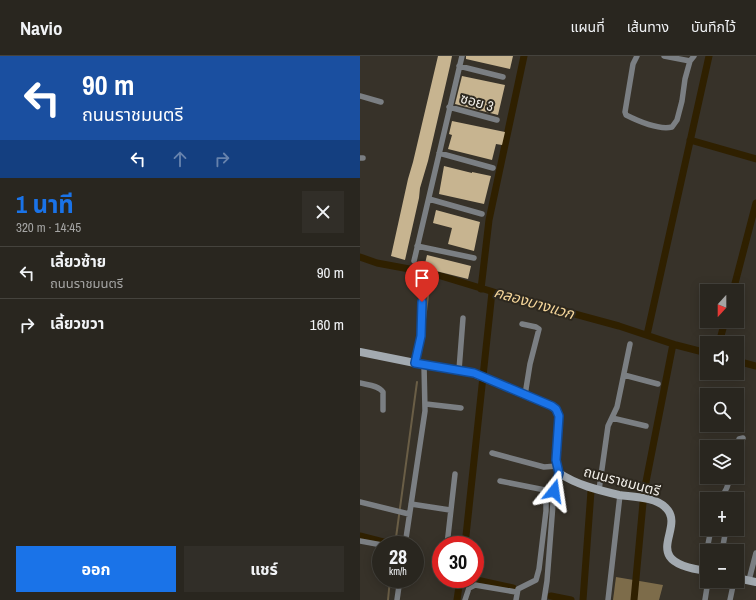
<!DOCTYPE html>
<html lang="th">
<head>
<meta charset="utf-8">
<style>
	:root { --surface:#29261f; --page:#312e28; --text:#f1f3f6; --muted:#a5a5a4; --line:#45433d; --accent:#1a73e8 }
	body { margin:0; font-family:"Archivo Narrow","Noto Sans Thai",sans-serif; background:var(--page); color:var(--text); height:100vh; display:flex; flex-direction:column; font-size:15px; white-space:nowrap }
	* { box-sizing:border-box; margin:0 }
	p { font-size:13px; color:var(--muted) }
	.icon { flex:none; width:22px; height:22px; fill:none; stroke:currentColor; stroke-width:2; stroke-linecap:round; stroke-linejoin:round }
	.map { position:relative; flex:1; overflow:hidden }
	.side { display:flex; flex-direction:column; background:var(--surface); width:360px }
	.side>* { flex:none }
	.guide { background:#1a4fa0; color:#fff; overflow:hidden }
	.needle { width:26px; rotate:201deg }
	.tools { position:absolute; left:340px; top:228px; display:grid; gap:8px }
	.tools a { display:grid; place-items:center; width:44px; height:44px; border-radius:0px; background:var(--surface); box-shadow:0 2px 10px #0003,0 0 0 1px var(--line); font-size:20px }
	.speed { position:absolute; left:12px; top:480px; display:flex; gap:8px; font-size:20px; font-weight:700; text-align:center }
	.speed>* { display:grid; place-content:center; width:52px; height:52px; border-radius:50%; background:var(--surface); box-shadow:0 2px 10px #0003,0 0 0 1px var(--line); line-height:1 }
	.speed small { font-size:10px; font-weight:400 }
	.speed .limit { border:6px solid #d22; background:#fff; color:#111 }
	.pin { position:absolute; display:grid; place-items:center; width:34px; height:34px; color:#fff; margin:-41px -17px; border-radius:50% 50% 50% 0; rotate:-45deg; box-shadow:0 0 4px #0007 }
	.pin .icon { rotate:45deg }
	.me { position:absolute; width:44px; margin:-22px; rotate:15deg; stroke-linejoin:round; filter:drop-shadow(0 0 3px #0008) }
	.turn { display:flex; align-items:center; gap:14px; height:84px; padding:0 16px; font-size:18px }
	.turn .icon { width:52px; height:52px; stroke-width:2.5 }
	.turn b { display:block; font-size:28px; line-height:34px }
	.lanes { display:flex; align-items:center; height:38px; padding:0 16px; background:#0003; justify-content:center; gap:20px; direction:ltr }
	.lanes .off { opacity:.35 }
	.round { display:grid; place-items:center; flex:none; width:42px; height:42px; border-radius:0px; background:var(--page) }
	.overview { display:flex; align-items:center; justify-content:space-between; height:68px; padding:0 16px }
	h1 { font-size:24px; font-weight:700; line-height:30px; color:var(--accent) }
	.action { display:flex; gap:8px; margin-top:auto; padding:8px 16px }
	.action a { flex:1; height:46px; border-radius:0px; background:var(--accent); color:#fff; font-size:16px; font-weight:700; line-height:46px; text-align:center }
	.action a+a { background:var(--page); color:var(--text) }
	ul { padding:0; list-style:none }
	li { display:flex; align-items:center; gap:12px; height:52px; padding:0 16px; border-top:1px solid var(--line) }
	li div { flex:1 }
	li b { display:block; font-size:15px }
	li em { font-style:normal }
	header { display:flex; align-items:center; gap:24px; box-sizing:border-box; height:56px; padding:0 20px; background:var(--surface); border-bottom:1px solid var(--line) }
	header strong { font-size:19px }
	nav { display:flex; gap:22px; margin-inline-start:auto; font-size:14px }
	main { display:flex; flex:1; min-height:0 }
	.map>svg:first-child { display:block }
	.forest { fill:#7d6c4a }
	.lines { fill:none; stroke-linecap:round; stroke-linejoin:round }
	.stream { stroke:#6a5e46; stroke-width:2 }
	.canal { stroke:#2f2000; stroke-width:7 }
	.building { fill:#c7b490 }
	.street { stroke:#7b7f83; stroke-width:5.5 }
	.secondary { stroke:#a3aab0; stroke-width:8 }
	.route-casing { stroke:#114b97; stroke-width:10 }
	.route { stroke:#1a73e8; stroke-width:7 }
	.labels { text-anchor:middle; stroke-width:4; stroke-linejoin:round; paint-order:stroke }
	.street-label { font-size:14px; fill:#f2efe9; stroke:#2d281f }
	.water-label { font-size:15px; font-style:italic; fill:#f5d69a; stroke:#2d281f }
</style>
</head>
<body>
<header>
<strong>Navio</strong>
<nav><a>แผนที่</a><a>เส้นทาง</a><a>บันทึกไว้</a></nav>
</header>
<main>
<section class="side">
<div class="guide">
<div class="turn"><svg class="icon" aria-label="left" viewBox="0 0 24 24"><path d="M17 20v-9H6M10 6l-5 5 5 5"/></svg><div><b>90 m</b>ถนนราชมนตรี</div></div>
<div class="lanes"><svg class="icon" aria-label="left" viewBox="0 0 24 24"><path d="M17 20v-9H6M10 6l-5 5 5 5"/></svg><svg class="icon off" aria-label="ahead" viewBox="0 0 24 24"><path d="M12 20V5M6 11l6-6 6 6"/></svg><svg class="icon off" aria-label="right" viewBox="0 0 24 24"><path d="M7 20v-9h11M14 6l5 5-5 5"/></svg></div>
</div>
<div class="overview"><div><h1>1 นาที</h1><p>320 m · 14:45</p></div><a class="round"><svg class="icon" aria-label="close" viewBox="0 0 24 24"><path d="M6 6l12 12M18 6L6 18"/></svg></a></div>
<ul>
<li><svg class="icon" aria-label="left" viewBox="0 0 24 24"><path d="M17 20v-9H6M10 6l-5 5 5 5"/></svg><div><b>เลี้ยวซ้าย</b><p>ถนนราชมนตรี</p></div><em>90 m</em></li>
<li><svg class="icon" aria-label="right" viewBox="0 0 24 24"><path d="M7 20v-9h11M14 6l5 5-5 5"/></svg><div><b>เลี้ยวขวา</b></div><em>160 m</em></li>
</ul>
<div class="action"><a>ออก</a><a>แชร์</a></div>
</section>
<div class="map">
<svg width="396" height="544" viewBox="0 0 396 544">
	<rect width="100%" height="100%" fill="#373229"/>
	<!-- forest -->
	<path class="forest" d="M 256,521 L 303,529 L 299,544 L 253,544 Z"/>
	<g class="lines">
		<!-- stream -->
		<path class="stream" d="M 64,271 L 71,217
			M 35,489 L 57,326
			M 28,544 L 30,523"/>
		<!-- canal -->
		<path class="canal" d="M 330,84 L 396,103
			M 0,201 L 17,207 L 71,217 L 137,237 L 259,270 L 316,289 L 347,297
			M 121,233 L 129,164 L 164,0
			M 373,235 L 396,147
			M 287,279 L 349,0
			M 359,287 L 365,265
			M 377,305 L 396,310
			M 0,480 L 35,489
			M 105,489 L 132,236
			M 112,523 L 153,532
			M 191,540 L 211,544
			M 97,544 L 100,523
			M 223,544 L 231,435
			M 274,544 L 284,436 L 313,288"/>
	</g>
	<!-- building -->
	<path class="building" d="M 78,0 L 92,0 L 90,10 L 68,105 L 60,132 L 59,142 L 45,204 L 31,200 L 48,123 L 53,106 Z
		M 106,0 L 153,0 L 150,13 L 106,3 Z
		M 102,20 L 145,29 L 138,59 L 95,48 Z
		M 92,65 L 145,76 L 142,89 L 136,88 L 132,104 L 88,93 L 92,79 L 89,78 Z
		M 84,110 L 112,117 L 112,116 L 131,120 L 124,148 L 79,138 Z
		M 76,154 L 120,166 L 114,195 L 88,188 L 92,172 L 73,167 Z
		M 67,199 L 111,210 L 108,223 L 64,212 Z"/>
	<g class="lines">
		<!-- street -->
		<path class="street" d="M 277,0 L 273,8 L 265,56 L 266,59 C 278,65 299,74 312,71 L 317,64 L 322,45 L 325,23 L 330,5 L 334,0
			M 304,0 L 330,5
			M 99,10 L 143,21
			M 0,40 L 21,46
			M 89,51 L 137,64
			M 79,97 L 133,112
			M 0,102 L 3,102
			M 69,143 L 122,158
			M 57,190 L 114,202
			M 54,205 L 102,0
			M 162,268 L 176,271 L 179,273 L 170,308 L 165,339
			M 55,307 L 61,280 L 63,232
			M 99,314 L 103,262
			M 264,319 L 298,328
			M 0,327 C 8,329 18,329 23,336 L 23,354
			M 66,348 L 101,352
			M 252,362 L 286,370
			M 377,392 L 379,383 L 383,382
			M 132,397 L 184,411 L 197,410
			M 140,425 L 190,435
			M 239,434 L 248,370 L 257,351 L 270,288
			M 359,443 C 366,437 368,429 370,421
			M 0,446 L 49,458
			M 51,448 L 90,454
			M 0,485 L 22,489
			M 45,489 L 65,355 L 64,309
			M 87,489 L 95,418
			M 362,495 L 366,473
			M 343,514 L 351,473
			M 389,524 L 396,497
			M 37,544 L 40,523
			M 105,544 L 109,532 L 115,529 L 156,536
			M 156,544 L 158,533 L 176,524 L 179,513 L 186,455 L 186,435
			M 184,544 L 187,525 L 194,435 L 199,417
			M 248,544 L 260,439
			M 345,544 L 348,525
			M 370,544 L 374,525"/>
		<!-- secondary -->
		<path class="secondary" d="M 0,296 L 55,307 L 113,317 L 192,350 L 196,353 L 199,360 L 196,404 L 199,417 C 217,429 238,434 259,439 C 273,441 296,441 306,452 C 327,473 275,506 347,515
			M 377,522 L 396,526"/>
	</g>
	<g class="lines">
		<defs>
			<path id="route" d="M 62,246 L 61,280 L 55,307 L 114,317 L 192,350 L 196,353 L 199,360 L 196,404 L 199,417 L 194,435"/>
		</defs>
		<!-- route casing -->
		<use href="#route" class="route-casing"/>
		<!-- route -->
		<use href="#route" class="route"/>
	</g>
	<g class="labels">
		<!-- street labels -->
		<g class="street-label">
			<text transform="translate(117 46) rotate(16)" y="5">ซอย 3</text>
			<text transform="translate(262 425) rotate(15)" y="5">ถนนราชมนตรี</text>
		</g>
		<!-- water labels -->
		<g class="water-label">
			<text transform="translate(174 247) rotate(16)" y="5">คลองบางแวก</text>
		</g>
	</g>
</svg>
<div class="tools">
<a><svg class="needle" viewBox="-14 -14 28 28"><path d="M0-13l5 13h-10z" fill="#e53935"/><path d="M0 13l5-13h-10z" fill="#a5a5a4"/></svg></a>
<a><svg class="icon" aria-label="sound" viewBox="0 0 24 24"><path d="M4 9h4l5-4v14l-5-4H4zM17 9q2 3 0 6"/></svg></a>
<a><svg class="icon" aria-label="search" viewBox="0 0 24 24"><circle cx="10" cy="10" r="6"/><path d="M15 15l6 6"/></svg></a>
<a><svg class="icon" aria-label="layers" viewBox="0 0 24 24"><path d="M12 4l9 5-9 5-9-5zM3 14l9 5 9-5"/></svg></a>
<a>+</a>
<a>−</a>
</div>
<div class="speed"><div>28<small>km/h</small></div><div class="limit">30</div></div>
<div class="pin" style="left:62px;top:246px;background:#d93025"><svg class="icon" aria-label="arrive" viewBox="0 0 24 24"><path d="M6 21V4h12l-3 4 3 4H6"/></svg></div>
<svg class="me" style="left:194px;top:435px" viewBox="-20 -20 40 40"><path d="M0-17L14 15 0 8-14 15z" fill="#1a73e8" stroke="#fff" stroke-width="4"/></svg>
</div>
</main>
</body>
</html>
